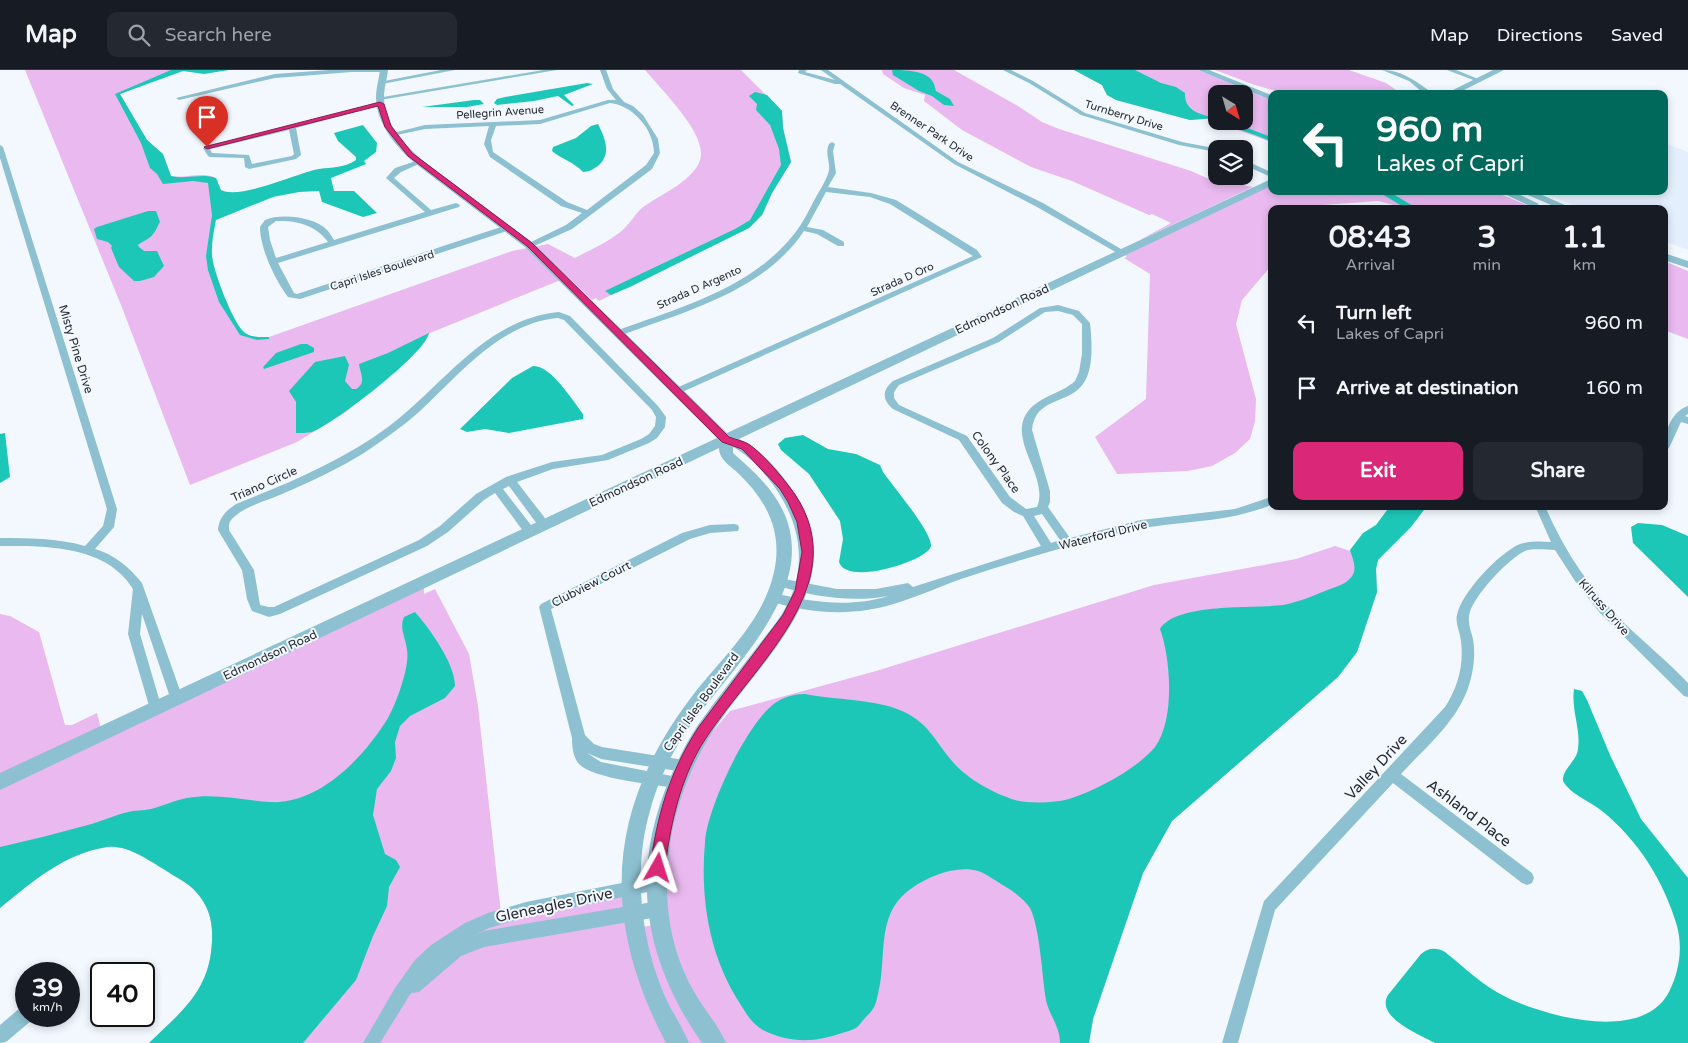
<!DOCTYPE html>
<html lang="en">
<head>
<meta charset="utf-8">
<style>
	:root { --surface:#171b24; --page:#242831; --text:#f1f3f6; --muted:#9ea1a6; --line:#363941; --accent:#db2777 }
	body { margin:0; font-family:"Varela Round",sans-serif; background:var(--page); color:var(--text); height:100vh; display:flex; flex-direction:column; font-size:19px; white-space:nowrap }
	* { box-sizing:border-box; margin:0 }
	p { font-size:16px; color:var(--muted) }
	.icon { flex:none; width:28px; height:28px; fill:none; stroke:currentColor; stroke-width:2; stroke-linecap:round; stroke-linejoin:round }
	.map { position:relative; flex:1; overflow:hidden }
	.sheet { position:absolute; left:1268px; top:135px; width:400px; height:305px; display:flex; flex-direction:column; background:var(--surface); border-radius:10px; box-shadow:0 2px 8px #0003 }
	.sheet>* { flex:none }
	.banner { position:absolute; left:1268px; top:20px; width:400px; height:105px; border-radius:10px; box-shadow:0 2px 8px #0003; background:#00695c; color:#fff; overflow:hidden }
	.needle { width:32px; rotate:143deg }
	.fabs { position:absolute; left:1208px; top:15px; display:grid; gap:10px }
	.fabs a { display:grid; place-items:center; width:45px; height:45px; border-radius:10px; background:var(--surface); box-shadow:0 2px 8px #0003; font-size:25px }
	.speed { position:absolute; left:15px; top:892px; display:flex; gap:10px; font-size:25px; font-weight:700; text-align:center }
	.speed>* { display:grid; place-content:center; width:65px; height:65px; border-radius:50%; background:var(--surface); box-shadow:0 2px 8px #0003; line-height:1 }
	.speed small { font-size:12px; font-weight:400 }
	.speed .limit { border:2px solid #111; border-radius:8px; background:#fff; color:#111 }
	.pin { position:absolute; display:grid; place-items:center; width:42px; height:42px; color:#fff; margin:-51px -21px; border-radius:50% 50% 50% 0; rotate:-45deg; box-shadow:0 0 5px #0007 }
	.pin .icon { rotate:45deg }
	.me { position:absolute; width:55px; margin:-28px; rotate:6deg; stroke-linejoin:round; filter:drop-shadow(0 0 4px #0008) }
	.turn { display:flex; align-items:center; gap:18px; height:105px; padding:0 25px; font-size:22px }
	.turn .icon { width:65px; height:65px; stroke-width:2.5 }
	.turn b { display:block; font-size:35px; line-height:42px }
	.eta { display:flex; justify-content:space-evenly; align-items:center; height:85px; text-align:center }
	.eta b { font-size:30px; font-weight:700; line-height:35px }
	.cta { display:flex; gap:10px; margin-top:auto; padding:10px 25px }
	.cta a { flex:1; height:58px; border-radius:10px; background:var(--accent); color:#fff; font-size:20px; font-weight:700; line-height:58px; text-align:center }
	.cta a+a { background:var(--page); color:var(--text) }
	ul { padding:0; list-style:none }
	li { display:flex; align-items:center; gap:15px; height:65px; padding:0 25px }
	li div { flex:1 }
	li b { display:block; font-size:19px }
	li em { font-style:normal }
	header { display:flex; align-items:center; gap:30px; box-sizing:border-box; height:70px; padding:0 25px; background:var(--surface); border-bottom:1px solid var(--line) }
	header strong { font-size:24px }
	nav { display:flex; gap:28px; margin-inline-start:auto; font-size:18px }
	.search { width:350px; height:45px; background:var(--page); display:flex; align-items:center; gap:12px; box-sizing:border-box; padding:0 18px; border-radius:10px; color:var(--muted); font-size:19px }
	.map>svg:first-child { display:block }
	.built { fill:#e4effd }
	.green { fill:#e9b9ef; fill-rule:evenodd }
	.water { fill:#1dc7b7 }
	.lines { fill:none; stroke-linecap:round; stroke-linejoin:round }
	.canal { fill:#1dc7b7; fill-rule:evenodd }
	.minor { fill:#8dc0d0; fill-rule:evenodd }
	.tertiary { fill:#8dc0d0; fill-rule:evenodd }
	.route { fill:#db2777; stroke:#8e194d }
	.labels { text-anchor:middle; stroke-width:4; stroke-linejoin:round; paint-order:stroke }
	.far-street-label { font-size:11px; fill:#252a30; stroke:#f3f8ff }
	.street-label { font-size:12px; fill:#252a30; stroke:#f3f8ff }
	.near-street-label { font-size:15px; fill:#252a30; stroke:#f3f8ff }
</style>
</head>
<body>
<header>
<strong>Map</strong>
<div class="search"><svg class="icon" aria-label="search" viewBox="0 0 24 24"><circle cx="10" cy="10" r="6"/><path d="M15 15l6 6"/></svg>Search here</div>
<nav><a>Map</a><a>Directions</a><a>Saved</a></nav>
</header>
<div class="map">
<svg width="1688" height="973" viewBox="0 0 1688 973">
	<rect width="100%" height="100%" fill="#f3f8ff"/>
	<!-- built -->
	<path class="built" d="M 1664,73 L 1688,82 L 1688,180 L 1664,171 L 1664,139 L 1583,139 L 1539,121 L 1664,121 Z"/>
	<!-- green -->
	<path class="green" d="M 25,0 L 178,0 L 120,24 L 147,70 L 163,84 L 171,106 C 184,109 210,99 218,111 C 216,135 212,160 212,184 C 212,198 233,253 243,262 C 250,268 261,267 269,267 L 512,181 L 548,174 L 575,188 C 590,180 606,173 619,163 C 628,157 634,145 642,138 C 659,125 699,109 701,85 C 703,60 660,18 645,0 L 741,0 L 782,41 L 783,58 L 791,92 L 772,123 L 762,145 L 749,158 L 599,231 L 596,228 L 592,230 L 568,207 L 430,263 L 420,278 L 346,342 L 297,372 L 190,415 L 121,235 Z
		M 882,0 L 954,0 L 1018,36 L 1042,52 L 1059,59 L 1191,101 L 1218,113 L 1217,114 L 1227,112 L 1253,117 L 1138,171 L 1171,153 L 1152,144 L 1149,145 L 1072,111 L 1031,97 L 962,60 L 924,31 L 925,25 L 904,18 L 883,4 Z
		M 1074,0 L 1198,0 L 1271,30 L 1271,72 L 1207,49 L 1190,50 L 1116,30 L 1107,25 L 1102,15 ZM 1216,24 L 1244,24 L 1244,51 L 1216,51 Z
		M 1215,0 L 1349,0 L 1386,13 L 1402,24 L 1286,24 L 1255,15 Z
		M 1271,115 L 1271,121 L 1493,121 L 1536,139 L 1408,139 L 1378,131 L 1323,135 L 1320,139 L 1271,139 L 1271,196 L 1242,230 L 1236,254 L 1256,329 L 1255,351 L 1250,369 L 1235,383 L 1212,396 L 1188,401 L 1117,404 L 1095,367 L 1146,329 L 1150,204 L 1124,188 L 1127,187 L 1125,185 Z
		M 1664,191 L 1688,201 L 1688,269 L 1664,260 Z
		M 1335,476 L 1378,490 L 1376,499 L 1377,522 L 1357,582 L 1338,607 L 1172,751 L 1143,803 L 1093,949 L 1089,973 L 149,973 C 182,941 210,921 212,871 C 213,852 209,836 196,822 C 189,813 175,807 165,800 C 149,790 126,774 107,777 C 65,783 32,812 0,838 L 0,719 L 424,517 L 424,524 L 435,519 L 469,584 L 478,636 L 501,844 L 623,822 L 627,859 L 669,853 L 665,825 L 670,764 L 684,714 L 709,666 L 730,641 L 876,601 L 1154,515 L 1296,489 Z
		M 0,544 L 10,546 L 39,562 L 65,655 L 72,655 L 97,643 L 101,659 L 0,706 Z"/>
	<!-- water -->
	<path class="water" d="M 171,0 L 229,0 L 204,4 L 183,1 L 120,24 L 147,70 L 163,84 L 171,106 C 186,110 201,103 216,108 L 221,120 C 240,130 297,103 319,99 C 332,97 345,98 356,90 L 356,87 L 338,71 L 334,63 L 363,55 L 377,73 L 376,82 L 364,91 L 366,94 L 331,108 L 334,121 L 354,121 L 377,143 L 363,147 L 322,132 L 319,121 L 299,122 L 273,127 L 216,150 C 214,161 211,174 212,185 C 212,199 233,252 243,261 C 249,268 261,267 269,267 L 269,269 L 257,270 L 240,265 L 219,232 L 208,200 L 206,186 L 212,145 L 208,113 L 193,111 L 163,114 L 157,104 L 150,98 L 141,73 L 115,24 Z
		M 892,0 C 904,0 929,0 934,14 C 935,16 935,19 936,21 L 950,29 L 954,36 L 944,35 L 932,26 L 919,21 L 893,5 Z
		M 1074,0 L 1135,0 L 1161,13 L 1176,17 L 1185,23 C 1184,41 1200,44 1214,48 L 1190,50 L 1116,30 L 1107,25 L 1102,15 Z
		M 587,13 L 593,14 L 564,25 L 574,35 L 572,36 L 558,26 L 534,31 L 497,35 L 494,33 L 497,29 L 505,27 Z
		M 755,22 L 767,25 L 782,41 L 783,58 L 791,92 L 772,123 L 762,145 L 749,158 L 630,217 L 611,225 L 605,221 L 735,159 L 750,150 L 781,95 L 779,79 L 770,55 L 756,40 L 757,34 L 749,26 Z
		M 474,30 L 480,30 L 484,34 L 467,37 L 422,37 Z
		M 598,54 C 605,68 612,84 598,96 C 593,99 589,102 583,102 C 574,92 561,89 552,81 L 553,77 L 576,68 L 591,56 Z
		M 148,141 L 156,141 L 160,152 C 157,156 157,160 153,164 C 150,169 143,171 138,175 L 139,177 L 144,181 L 157,181 L 164,196 L 154,207 L 140,211 L 134,211 L 119,197 L 111,178 L 112,176 L 108,172 L 97,169 L 94,159 L 97,157 Z
		M 429,263 C 425,284 335,353 312,362 C 307,363 301,363 296,363 L 296,332 L 289,321 L 315,292 L 345,286 L 349,295 L 345,311 L 352,319 L 356,319 C 367,313 360,303 359,294 L 388,283 Z
		M 301,274 L 307,274 L 314,278 L 314,282 L 264,299 L 263,297 L 276,283 Z
		M 533,296 C 551,295 573,331 583,344 L 583,349 L 509,363 L 485,359 L 467,362 L 460,359 L 512,308 Z
		M 5,363 L 10,407 L 0,413 L 0,364 Z
		M 803,365 L 828,379 L 856,384 L 880,395 L 883,402 C 892,415 932,462 931,476 C 929,490 847,517 839,492 L 843,469 L 840,451 L 809,404 L 781,380 L 778,374 L 785,368 Z
		M 1390,436 L 1427,436 L 1411,457 L 1378,490 L 1376,499 L 1377,522 L 1357,582 L 1338,607 L 1172,751 L 1143,803 L 1093,949 L 1089,973 L 1060,973 C 1060,956 1049,945 1046,930 C 1042,906 1040,858 1030,838 C 1025,830 1014,822 1006,817 C 997,812 987,804 978,801 C 957,795 929,806 912,818 C 874,844 888,887 878,924 C 877,928 876,934 874,937 C 872,941 868,945 865,948 C 862,951 859,956 856,958 C 852,960 846,962 842,963 C 815,973 789,973 763,960 C 751,953 746,943 739,932 C 709,885 700,828 705,772 C 707,738 747,653 775,633 C 784,627 794,624 805,624 C 834,630 876,629 902,641 C 929,653 934,670 952,691 C 967,709 993,723 1015,730 C 1029,734 1058,733 1072,728 C 1097,720 1138,698 1155,677 C 1175,650 1171,589 1160,559 C 1177,532 1253,539 1283,535 C 1299,532 1315,525 1330,519 C 1339,516 1351,512 1354,502 C 1356,495 1352,487 1350,480 L 1363,463 L 1376,455 Z
		M 1638,453 L 1662,455 L 1688,466 L 1688,527 L 1633,473 L 1631,457 Z
		M 415,542 C 429,558 455,593 455,616 L 445,628 L 410,646 L 400,656 L 395,672 L 396,688 L 391,701 L 377,719 L 373,745 L 385,784 L 396,790 L 400,797 L 389,817 L 387,836 L 373,866 L 356,910 L 303,973 L 149,973 C 182,941 210,921 212,871 C 213,852 209,836 196,822 C 189,813 175,807 165,800 C 149,790 126,774 107,777 C 65,783 32,812 0,838 L 0,777 C 30,770 59,763 88,755 C 102,751 115,745 128,742 C 135,740 143,741 151,739 C 163,736 175,730 187,728 C 215,723 242,730 270,732 C 319,735 364,687 388,648 C 396,634 410,597 407,580 C 406,568 399,559 404,547 Z
		M 1574,619 L 1582,621 L 1587,630 L 1610,685 L 1641,749 L 1688,808 L 1688,973 L 1435,973 C 1420,965 1375,947 1388,925 L 1421,884 C 1428,878 1436,877 1445,882 C 1464,897 1483,916 1506,927 C 1546,947 1643,973 1669,922 C 1679,902 1683,879 1677,856 C 1664,811 1638,770 1602,741 C 1590,731 1571,725 1563,711 C 1562,699 1577,691 1578,679 C 1581,659 1571,640 1574,619 Z"/>
	<g class="lines">
		<!-- canal -->
		<path class="canal" d="M 1217,51 L 1229,51 L 1271,67 L 1271,71 Z
			M 1377,121 L 1388,121 L 1418,139 L 1407,139 Z"/>
		<!-- minor -->
		<path class="minor" d="M 329,0 L 383,0 L 380,2 L 352,2 L 275,8 L 179,30 L 176,28 L 275,4 Z
			M 441,0 L 455,0 L 382,14 L 379,12 Z
			M 543,0 L 557,0 L 380,30 L 377,28 Z
			M 600,0 L 606,0 L 613,19 L 624,32 L 633,36 L 643,45 L 658,69 L 660,83 L 652,99 L 572,159 L 532,177 L 525,175 L 566,155 L 582,143 L 561,136 L 490,87 L 484,74 L 489,56 L 425,59 L 392,66 L 389,64 L 425,55 L 540,50 L 608,30 L 616,30 L 607,19 ZM 610,33 C 633,35 654,60 654,83 L 646,95 L 587,140 L 567,132 L 493,82 L 491,70 L 496,56 L 540,54 Z
			M 799,0 L 807,0 L 805,2 L 835,10 L 821,0 L 828,0 L 958,92 L 1043,133 L 1126,182 L 1119,184 L 1037,137 L 954,94 L 840,14 L 835,14 L 798,3 Z
			M 1003,0 L 1011,0 L 1033,11 L 1085,43 L 1182,72 L 1219,79 L 1216,79 L 1216,82 L 1179,75 L 1081,45 L 1029,13 Z
			M 1382,0 C 1403,0 1418,13 1434,24 L 1422,22 L 1409,11 Z
			M 1447,0 L 1456,0 L 1481,10 L 1476,11 Z
			M 380,32 L 383,34 L 382,35 L 296,58 L 301,85 L 296,89 L 249,99 L 245,97 L 244,88 L 210,87 L 208,86 L 203,78 L 208,75 L 245,67 ZM 289,60 L 294,84 L 292,86 L 252,94 L 249,85 L 212,83 L 210,79 Z
			M 832,72 L 835,74 L 833,81 L 836,103 L 828,117 L 871,123 L 896,130 L 977,180 L 982,187 L 680,323 L 674,323 L 674,319 L 973,186 L 890,134 L 870,127 L 826,122 L 807,157 L 823,160 L 844,172 L 844,176 L 838,176 L 817,164 L 804,161 C 764,221 686,241 622,265 L 616,265 L 616,261 C 676,239 747,220 790,169 C 801,157 808,142 816,127 C 820,120 825,112 828,104 C 832,94 824,84 829,74 Z
			M 0,75 L 3,77 L 117,439 L 114,457 L 95,479 C 115,485 129,497 142,513 L 183,629 L 182,633 L 177,634 L 172,633 L 142,544 L 140,564 L 162,639 L 161,643 L 156,645 L 151,643 L 150,639 L 128,564 L 133,519 C 106,475 46,476 0,476 L 0,468 C 28,468 57,468 85,476 L 103,456 L 107,439 L 0,88 Z
			M 419,90 L 423,92 L 421,93 L 401,102 L 394,108 L 431,140 L 456,133 L 460,135 L 459,137 L 278,193 L 294,223 L 297,224 L 504,156 L 510,156 L 510,160 L 300,229 L 288,227 C 275,210 260,178 260,157 L 265,150 C 281,143 315,147 327,160 C 330,163 332,167 334,170 L 425,142 L 386,108 L 395,98 ZM 276,151 C 296,150 316,155 328,172 L 276,188 L 270,170 L 268,157 Z
			M 1244,90 L 1271,102 L 1271,107 L 1244,95 Z
			M 1058,235 L 1079,241 L 1090,253 C 1092,271 1094,299 1083,314 C 1068,335 1035,327 1032,360 L 1050,421 L 1050,432 L 1048,437 L 1070,468 L 1141,450 L 1235,439 L 1271,427 L 1271,435 C 1222,455 1170,450 1119,463 C 1066,476 1016,491 964,508 C 932,519 901,535 867,540 C 836,545 800,541 770,531 L 768,528 L 770,525 L 774,523 C 811,532 850,538 888,526 C 851,533 810,526 775,515 L 773,512 L 775,509 L 779,508 L 837,519 L 876,519 L 908,513 L 913,517 L 1041,476 L 1023,446 L 1014,442 L 1002,433 L 959,370 L 893,339 C 882,330 882,320 893,311 L 993,268 L 1040,238 ZM 1058,241 L 1073,245 L 1082,254 L 1082,284 L 1079,302 L 1075,311 C 1062,323 1041,326 1029,340 C 1005,369 1050,406 1037,437 L 1026,439 L 1010,427 L 967,366 L 899,335 L 894,328 L 894,322 L 899,315 L 999,272 L 1045,242 ZM 1042,444 L 1060,470 L 1051,473 L 1034,446 Z
			M 559,242 L 570,246 L 658,336 L 666,347 L 665,357 L 657,368 L 649,373 L 608,390 L 553,399 L 517,412 L 548,452 L 549,455 L 548,458 L 540,458 L 509,416 L 503,419 L 534,459 L 535,462 L 534,465 L 526,465 L 495,423 L 484,430 L 448,462 L 427,476 L 280,544 L 269,547 L 252,541 L 247,529 L 242,500 L 218,460 C 219,447 226,441 236,434 C 289,413 342,391 388,357 C 443,316 485,249 559,242 ZM 558,248 L 564,250 L 652,340 L 656,347 L 655,356 L 649,364 L 641,369 L 602,385 L 552,392 L 506,407 L 476,424 L 440,456 L 419,470 L 274,537 L 269,537 L 260,535 L 254,500 L 229,460 C 229,454 229,451 234,447 C 247,435 267,431 282,424 C 310,412 338,399 364,383 C 383,370 402,357 419,342 C 459,305 500,253 558,248 Z
			M 1688,336 L 1688,344 L 1685,346 L 1688,347 L 1688,354 L 1681,352 L 1669,378 L 1664,381 C 1664,364 1670,342 1688,336 Z
			M 1535,436 L 1545,436 C 1564,481 1590,519 1624,553 C 1645,573 1668,592 1688,613 L 1688,627 L 1684,626 L 1600,543 L 1575,511 L 1555,480 C 1546,480 1534,478 1525,481 C 1508,489 1471,528 1469,546 C 1468,554 1471,561 1473,569 C 1476,586 1473,605 1467,621 C 1454,654 1425,678 1401,704 L 1532,803 L 1534,808 L 1532,813 L 1527,815 L 1522,813 L 1393,713 L 1275,840 L 1238,973 L 1222,973 L 1264,831 L 1445,637 C 1458,617 1464,595 1461,571 C 1460,562 1455,553 1457,545 C 1461,523 1500,482 1520,474 C 1530,471 1540,471 1551,472 Z
			M 734,454 L 738,455 L 739,458 L 738,461 L 710,463 L 690,469 L 551,539 L 585,665 L 594,674 L 602,677 L 684,690 L 689,692 L 691,696 L 689,700 L 684,702 L 601,689 L 587,683 L 601,692 L 682,708 L 684,712 L 682,716 L 677,718 C 656,715 593,709 579,694 C 573,687 572,677 572,668 L 539,537 L 541,534 L 682,463 L 710,455 Z
			M 657,806 L 662,808 L 664,813 L 662,818 L 657,820 L 526,847 L 489,858 L 467,869 L 484,861 L 658,831 L 663,834 L 666,839 L 663,844 L 658,847 L 484,877 L 461,886 L 419,922 L 411,923 L 380,973 L 363,973 L 395,918 L 415,890 L 431,875 L 465,853 L 488,843 L 526,832 Z
			M 26,936 L 26,946 L 33,946 L 32,950 L 6,972 L 0,973 L 0,955 L 20,938 Z"/>
		<!-- tertiary -->
		<path class="tertiary" d="M 380,0 L 388,0 C 387,9 384,18 384,28 C 385,54 403,73 422,90 L 533,173 L 727,363 L 1271,109 L 1271,116 L 739,369 C 762,380 781,402 795,424 C 856,520 753,594 708,669 C 688,703 673,743 669,783 C 663,832 670,882 696,925 C 705,941 719,956 726,973 L 702,973 C 644,890 629,803 670,708 C 678,690 687,671 698,655 C 717,628 738,602 758,576 C 769,561 782,547 790,529 C 809,486 796,442 767,407 C 757,395 746,384 733,377 L 733,383 C 752,400 773,418 784,443 C 820,523 724,604 684,665 C 667,691 655,719 648,748 C 633,807 642,878 668,933 C 675,946 683,959 689,973 L 666,973 C 599,845 607,735 696,621 C 725,585 764,549 774,502 C 783,462 767,431 739,404 C 732,397 719,390 719,378 L 0,720 L 0,703 L 717,368 L 525,177 L 416,94 C 396,77 377,55 376,28 C 376,18 379,9 380,0 Z
			M 1198,0 L 1209,0 L 1271,25 L 1271,30 Z
			M 1493,0 L 1504,0 L 1456,24 L 1445,24 Z
			M 1498,121 L 1512,121 L 1539,134 L 1534,137 L 1530,136 Z
			M 1519,121 L 1533,121 L 1574,139 L 1560,139 Z
			M 1664,183 L 1688,191 L 1688,198 L 1664,190 Z"/>
	</g>
	<!-- route -->
	<path class="route" d="M 380,32 L 384,34 L 391,56 L 412,83 L 532,173 L 729,367 C 736,370 745,371 750,375 C 765,386 783,408 794,423 C 860,519 739,606 697,683 C 678,719 670,758 665,798 L 663,803 L 658,805 L 652,803 L 650,798 C 657,746 669,703 698,658 L 783,545 L 795,521 L 802,482 L 797,452 L 788,432 L 780,419 L 742,379 L 722,372 L 527,176 L 408,86 L 385,57 L 378,36 L 207,79 L 204,77 Z"/>
	<g class="labels">
		<!-- far-street labels -->
		<g class="far-street-label">
			<text transform="translate(500 42) rotate(-4)" y="4">Pellegrin Avenue</text>
			<text transform="translate(1124 45) rotate(17)" y="4">Turnberry Drive</text>
			<text transform="translate(932 61) rotate(34)" y="4">Brenner Park Drive</text>
			<text transform="translate(382 200) rotate(-18)" y="4">Capri Isles Boulevard</text>
			<text transform="translate(902 209) rotate(-24)" y="4">Strada D Oro</text>
			<text transform="translate(699 217) rotate(-24)" y="4">Strada D Argento</text>
		</g>
		<!-- street labels -->
		<g class="street-label">
			<text transform="translate(1002 239) rotate(-25)" y="4">Edmondson Road</text>
			<text transform="translate(76 279) rotate(73)" y="4">Misty Pine Drive</text>
			<text transform="translate(996 392) rotate(54)" y="4">Colony Place</text>
			<text transform="translate(636 412) rotate(-25)" y="4">Edmondson Road</text>
			<text transform="translate(264 414) rotate(-24)" y="4">Triano Circle</text>
			<text transform="translate(1103 465) rotate(-14)" y="4">Waterford Drive</text>
			<text transform="translate(591 514) rotate(-27)" y="4">Clubview Court</text>
			<text transform="translate(1604 537) rotate(49)" y="4">Kilruss Drive</text>
			<text transform="translate(270 585) rotate(-25)" y="4">Edmondson Road</text>
			<text transform="translate(701 632) rotate(-54)" y="4">Capri Isles Boulevard</text>
		</g>
		<!-- near-street labels -->
		<g class="near-street-label">
			<text transform="translate(1376 697) rotate(-47)" y="5">Valley Drive</text>
			<text transform="translate(1469 743) rotate(37)" y="5">Ashland Place</text>
			<text transform="translate(554 835) rotate(-12)" y="5">Gleneagles Drive</text>
		</g>
	</g>
</svg>
<div class="fabs">
<a><svg class="needle" viewBox="-14 -14 28 28"><path d="M0-13l5 13h-10z" fill="#e53935"/><path d="M0 13l5-13h-10z" fill="#9ea1a6"/></svg></a>
<a><svg class="icon" aria-label="layers" viewBox="0 0 24 24"><path d="M12 4l9 5-9 5-9-5zM3 14l9 5 9-5"/></svg></a>
</div>
<div class="speed"><div>39<small>km/h</small></div><div class="limit">40</div></div>
<div class="pin" style="left:207px;top:77px;background:#d93025"><svg class="icon" aria-label="arrive" viewBox="0 0 24 24"><path d="M6 21V4h12l-3 4 3 4H6"/></svg></div>
<svg class="me" style="left:658px;top:798px" viewBox="-20 -20 40 40"><path d="M0-17L14 15 0 8-14 15z" fill="#db2777" stroke="#fff" stroke-width="4"/></svg>
<div class="banner">
<div class="turn"><svg class="icon" aria-label="left" viewBox="0 0 24 24"><path d="M17 20v-9H6M10 6l-5 5 5 5"/></svg><div><b>960 m</b>Lakes of Capri</div></div>
</div>
<section class="sheet">
<div class="eta">
<div><b>08:43</b><p>Arrival</p></div>
<div><b>3</b><p>min</p></div>
<div><b>1.1</b><p>km</p></div>
</div>
<ul>
<li><svg class="icon" aria-label="left" viewBox="0 0 24 24"><path d="M17 20v-9H6M10 6l-5 5 5 5"/></svg><div><b>Turn left</b><p>Lakes of Capri</p></div><em>960 m</em></li>
<li><svg class="icon" aria-label="arrive" viewBox="0 0 24 24"><path d="M6 21V4h12l-3 4 3 4H6"/></svg><div><b>Arrive at destination</b></div><em>160 m</em></li>
</ul>
<div class="cta"><a>Exit</a><a>Share</a></div>
</section>
</div>
</body>
</html>
